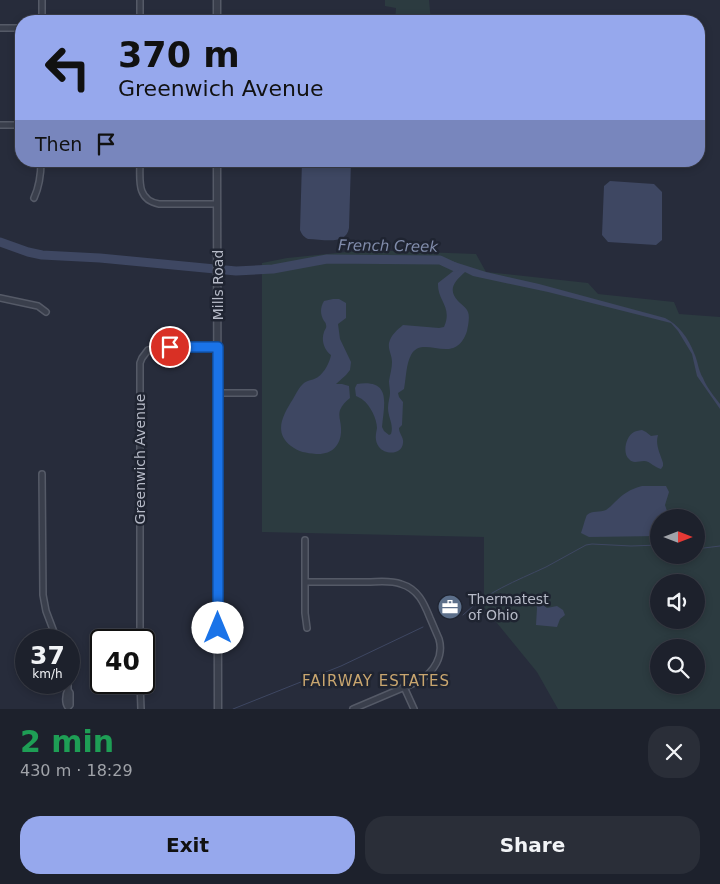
<!DOCTYPE html>
<html lang="en">
<head>
<meta charset="utf-8">
<style>
	:root { --surface:#1d212c; --page:#2a2e38; --text:#f1f3f6; --muted:#a0a3a9; --line:#3b3e48; --accent:#96a8ed }
	body { margin:0; font-family:"DejaVu Sans",sans-serif; background:var(--page); color:var(--text); height:100vh; display:flex; flex-direction:column; font-size:19px; white-space:nowrap }
	* { box-sizing:border-box; margin:0 }
	p { font-size:16px; color:var(--muted) }
	.icon { flex:none; width:28px; height:28px; fill:none; stroke:currentColor; stroke-width:2; stroke-linecap:round; stroke-linejoin:round }
	.map { position:relative; height:709px; overflow:hidden }
	.sheet { display:flex; flex-direction:column; background:var(--surface); flex:1 }
	.sheet>* { flex:none }
	.hud { position:absolute; left:15px; top:15px; width:690px; height:152px; border-radius:20px; box-shadow:0 2px 8px #0003,0 0 0 1px var(--line); background:#96a8ed; color:#111; overflow:hidden }
	.needle { width:32px; rotate:90deg }
	.buttons { position:absolute; left:650px; top:509px; display:grid; gap:10px }
	.buttons a { display:grid; place-items:center; width:55px; height:55px; border-radius:50%; background:var(--surface); box-shadow:0 2px 8px #0003,0 0 0 1px var(--line); font-size:25px }
	.speed { position:absolute; left:15px; top:629px; display:flex; gap:10px; font-size:25px; font-weight:700; text-align:center }
	.speed>* { display:grid; place-content:center; width:65px; height:65px; border-radius:50%; background:var(--surface); box-shadow:0 2px 8px #0003,0 0 0 1px var(--line); line-height:1 }
	.speed small { font-size:12px; font-weight:400 }
	.speed .limit { border:2px solid #111; border-radius:8px; background:#fff; color:#111 }
	.pin { position:absolute; display:grid; place-items:center; width:42px; height:42px; color:#fff; margin:-21px; border:2px solid #fff; border-radius:50%; box-shadow:0 1px 5px #0007 }
	.me { position:absolute; width:55px; margin:-28px; rotate:0deg; stroke-linejoin:round; filter:drop-shadow(0 0 4px #0008) }
	.turn { display:flex; align-items:center; gap:18px; height:105px; padding:0 20px; font-size:22px }
	.turn .icon { width:65px; height:65px; stroke-width:2.5 }
	.turn b { display:block; font-size:35px; line-height:42px }
	.then { display:flex; align-items:center; height:48px; padding:0 20px; background:#0003; gap:10px; font-size:19px }
	.round { display:grid; place-items:center; flex:none; width:52px; height:52px; border-radius:20px; background:var(--page) }
	.headline { display:flex; align-items:center; justify-content:space-between; height:85px; padding:0 20px }
	h1 { font-size:30px; font-weight:700; line-height:38px; color:#1e9e55 }
	.cta { display:flex; gap:10px; margin-top:auto; padding:10px 20px }
	.cta a { flex:1; height:58px; border-radius:20px; background:var(--accent); color:#111; font-size:20px; font-weight:700; line-height:58px; text-align:center }
	.cta a+a { background:var(--page); color:var(--text) }
	.map>svg:first-child { display:block }
	.green { fill:#2c3b40; fill-rule:evenodd }
	.water { fill:#3e4762 }
	.lines { fill:none; stroke-linecap:round; stroke-linejoin:round }
	.stream { stroke:#3e4762; stroke-width:1 }
	.river { stroke:#3e4762; stroke-width:9 }
	.minor-casing { stroke:#555a67; stroke-width:8 }
	.tertiary-casing { stroke:#555a67; stroke-width:9 }
	.minor { stroke:#3a3f4c; stroke-width:5 }
	.tertiary { stroke:#3a3f4c; stroke-width:6 }
	.route-casing { stroke:#114b97; stroke-width:12 }
	.route { stroke:#1a73e8; stroke-width:9 }
	.labels { text-anchor:middle; stroke-width:5; stroke-linejoin:round; paint-order:stroke }
	.street-label { font-size:14px; fill:#b6bac7; stroke:#1f2431 }
	.poi-label { font-size:14px; fill:#b6bac7; stroke:#1f2431; text-anchor:start }
	.water-label { font-size:15px; font-style:italic; fill:#818cab; stroke:#1f2431 }
	.neighbourhood-label { font-size:15px; letter-spacing:1px; fill:#c9a66f; stroke:#1f2431 }
</style>
</head>
<body>
<div class="map">
<svg width="720" height="709" viewBox="0 0 720 709">
	<rect width="100%" height="100%" fill="#272c3b"/>
	<!-- green -->
	<path class="green" d="M 385,0 L 429,0 L 431,21 L 395,21 L 396,8 L 385,6 Z
		M 367,250 L 476,254 L 486,272 L 588,283 L 598,294 L 674,302 L 679,314 L 720,317 L 720,709 L 558,709 L 537,672 L 484,607 L 484,537 L 262,532 L 262,263 L 287,258 ZM 659,518 L 696,518 L 696,555 L 659,555 ZM 659,582 L 696,582 L 696,620 L 659,620 ZM 659,648 L 696,648 L 696,685 L 659,685 Z"/>
	<!-- water -->
	<path class="water" d="M 302,161 L 351,161 L 349,228 C 346,246 323,239 308,239 C 304,237 302,235 300,230 Z
		M 610,181 L 654,184 L 662,192 L 662,240 L 656,245 L 608,242 L 602,235 L 604,186 Z
		M 445,259 L 486,272 L 539,284 L 665,318 C 678,324 689,339 694,353 C 698,361 698,370 703,378 C 707,388 714,396 720,404 L 720,409 L 697,376 L 692,354 L 678,331 L 671,323 L 548,292 L 473,276 L 465,272 C 455,281 447,289 458,301 C 462,305 466,307 468,312 C 470,317 468,326 467,331 C 455,368 423,333 411,355 C 406,364 406,379 404,389 L 398,393 L 399,397 L 403,402 L 402,425 L 399,428 C 399,434 404,437 403,443 C 402,455 385,455 379,447 C 374,440 376,434 377,428 C 377,419 370,405 363,400 C 361,398 358,397 356,396 L 355,388 L 357,384 C 392,379 384,404 382,427 L 384,431 L 389,435 L 391,434 C 394,425 388,417 388,408 C 388,402 390,397 390,393 C 390,389 389,385 389,381 C 390,375 392,368 392,362 C 392,355 388,350 389,343 C 391,335 397,330 403,325 L 439,328 L 444,327 C 453,307 437,301 438,283 L 456,269 L 443,264 Z
		M 333,299 L 339,299 L 346,303 L 346,318 L 338,324 L 340,339 L 351,362 L 350,370 L 346,375 L 336,384 L 342,384 L 349,386 L 350,398 C 346,401 342,405 340,410 C 338,416 341,422 341,428 C 342,445 332,455 316,454 C 306,453 299,452 291,446 C 273,432 283,415 293,399 C 296,394 299,387 304,383 C 308,380 314,380 318,377 C 324,373 330,362 331,355 C 324,350 321,340 324,332 C 325,329 327,328 326,325 C 326,323 325,322 324,321 C 320,314 320,308 324,301 Z
		M 642,430 L 646,432 L 651,436 L 658,435 C 655,445 660,453 663,463 L 663,466 L 661,469 C 655,468 650,461 644,461 C 638,461 633,464 629,459 C 622,453 626,436 634,432 C 636,431 640,430 642,430 Z
		M 642,486 L 666,486 L 669,492 L 665,505 L 669,517 L 659,518 L 659,536 L 589,537 L 581,533 C 582,531 586,516 587,515 C 592,510 600,513 606,510 C 609,508 612,505 615,502 C 623,494 630,489 642,486 Z
		M 536,599 L 547,608 L 557,606 L 563,610 L 565,615 L 560,619 L 557,627 L 536,625 L 537,608 L 535,601 Z"/>
	<g class="lines">
		<!-- stream -->
		<path class="stream" d="M 696,549 L 720,546
			M 463,615 C 486,592 516,581 546,567 C 559,560 573,552 586,545 L 592,544 L 631,546 L 659,545
			M 233,709 L 341,666 L 423,627"/>
		<!-- river -->
		<path class="river" d="M 0,242 L 28,252 L 42,255 L 100,258 L 236,271 L 273,269 L 327,259 L 440,260 L 455,267"/>
		<defs>
			<path id="minor" d="M 140,0 L 140,21
				M 42,21 L 42,0
				M 0,28 L 21,28
				M 0,125 L 21,125
				M 140,161 C 140,179 136,200 159,204 L 217,204
				M 34,198 C 40,185 41,174 41,161
				M 0,298 L 38,306 L 46,312
				M 217,393 L 254,393
				M 42,474 L 43,595 L 46,611 L 57,640
				M 305,540 L 305,613 L 307,628
				M 305,582 C 326,582 346,582 367,582 C 378,582 390,580 401,584 C 418,589 424,603 430,618 C 433,625 436,632 439,639 C 444,656 434,672 419,681 L 353,709
				M 140,640 L 140,363 L 142,358 L 148,350 L 158,347 L 218,347
				M 68,682 L 68,690 L 70,693 L 70,705 L 68,707 C 65,703 65,695 68,690
				M 140,682 L 141,709
				M 404,687 L 414,709"/>
			<path id="tertiary" d="M 217,0 L 217,21
				M 217,161 L 218,709"/>
		</defs>
		<!-- minor casing -->
		<use href="#minor" class="minor-casing"/>
		<!-- tertiary casing -->
		<use href="#tertiary" class="tertiary-casing"/>
		<!-- minor -->
		<use href="#minor" class="minor"/>
		<!-- tertiary -->
		<use href="#tertiary" class="tertiary"/>
	</g>
	<g class="lines">
		<defs>
			<path id="route" d="M 170,347 L 218,347 L 218,628"/>
		</defs>
		<!-- route casing -->
		<use href="#route" class="route-casing"/>
		<!-- route -->
		<use href="#route" class="route"/>
	</g>
	<!-- icons -->
	<defs>
		<symbol id="office-disc" viewBox="-11 -11 22 22"><circle r="9.5" fill="#5c6f8a" stroke="#1f2431"/><path d="M-6-3h4V-5.5h4V-3h4V5H-6ZM-1-4.5V-3h2v-1.5ZM-6 0V1H6V0Z" fill="#fff"/></symbol>
	</defs>
	<g fill-rule="evenodd">
		<use href="#office-disc" x="436" y="593" width="28" height="28"/>
	</g>
	<g class="labels">
		<!-- street labels -->
		<g class="street-label">
			<text transform="translate(218 285) rotate(-90)" y="5">Mills Road</text>
			<text transform="translate(140 459) rotate(-90)" y="5">Greenwich Avenue</text>
		</g>
		<!-- poi labels -->
		<g class="poi-label">
			<text x="468" y="604">Thermatest<tspan x="468" dy="16">of Ohio</tspan></text>
		</g>
		<!-- water labels -->
		<g class="water-label">
			<text transform="translate(388 246) rotate(1)" y="5">French Creek</text>
		</g>
		<!-- neighbourhood labels -->
		<g class="neighbourhood-label">
			<text x="376" y="686">FAIRWAY ESTATES</text>
		</g>
	</g>
</svg>
<div class="buttons">
<a><svg class="needle" viewBox="-14 -14 28 28"><path d="M0-13l5 13h-10z" fill="#e53935"/><path d="M0 13l5-13h-10z" fill="#a0a3a9"/></svg></a>
<a><svg class="icon" aria-label="sound" viewBox="0 0 24 24"><path d="M4 9h4l5-4v14l-5-4H4zM17 9q2 3 0 6"/></svg></a>
<a><svg class="icon" aria-label="search" viewBox="0 0 24 24"><circle cx="10" cy="10" r="6"/><path d="M15 15l6 6"/></svg></a>
</div>
<div class="speed"><div>37<small>km/h</small></div><div class="limit">40</div></div>
<div class="pin" style="left:170px;top:347px;background:#d93025"><svg class="icon" aria-label="arrive" viewBox="0 0 24 24"><path d="M6 21V4h12l-3 4 3 4H6"/></svg></div>
<svg class="me" style="left:218px;top:628px" viewBox="-20 -20 40 40"><circle r="19" fill="#fff"/><path d="M0-13L10 11 0 6-10 11z" fill="#1a73e8"/></svg>
<div class="hud">
<div class="turn"><svg class="icon" aria-label="left" viewBox="0 0 24 24"><path d="M17 20v-9H6M10 6l-5 5 5 5"/></svg><div><b>370 m</b>Greenwich Avenue</div></div>
<div class="then">Then<svg class="icon" aria-label="arrive" viewBox="0 0 24 24"><path d="M6 21V4h12l-3 4 3 4H6"/></svg></div>
</div>
</div>
<section class="sheet">
<div class="headline"><div><h1>2 min</h1><p>430 m · 18:29</p></div><a class="round"><svg class="icon" aria-label="close" viewBox="0 0 24 24"><path d="M6 6l12 12M18 6L6 18"/></svg></a></div>
<div class="cta"><a>Exit</a><a>Share</a></div>
</section>
</body>
</html>
